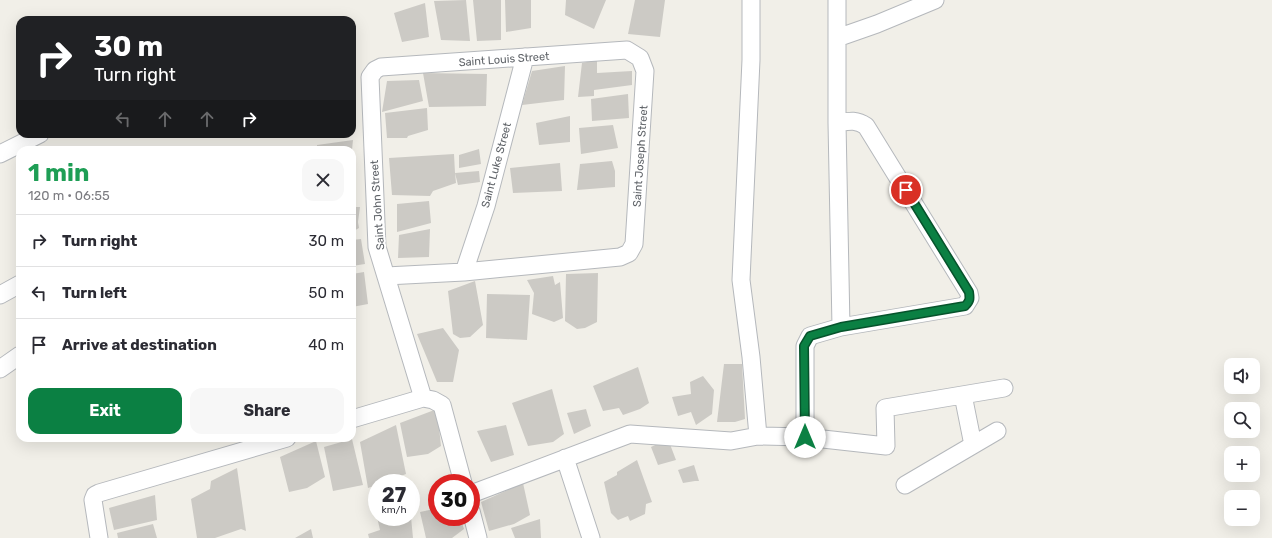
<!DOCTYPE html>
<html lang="en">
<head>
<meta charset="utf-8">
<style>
	:root { --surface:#fff; --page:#f7f7f7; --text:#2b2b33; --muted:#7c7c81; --line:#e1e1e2; --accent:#0b8043 }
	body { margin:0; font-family:Rubik,sans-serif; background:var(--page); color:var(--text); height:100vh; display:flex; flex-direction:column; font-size:15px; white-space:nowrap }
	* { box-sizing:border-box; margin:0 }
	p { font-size:13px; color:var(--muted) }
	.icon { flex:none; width:22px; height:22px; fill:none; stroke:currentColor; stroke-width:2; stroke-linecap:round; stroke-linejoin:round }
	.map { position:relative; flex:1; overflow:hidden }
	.details { position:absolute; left:16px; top:146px; width:340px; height:296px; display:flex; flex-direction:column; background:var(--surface); border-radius:12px; box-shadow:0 4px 16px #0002 }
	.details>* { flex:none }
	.top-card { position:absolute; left:16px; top:16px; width:340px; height:122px; border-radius:12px; box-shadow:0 4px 16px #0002; background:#202124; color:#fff; overflow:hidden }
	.buttons { position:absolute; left:1224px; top:358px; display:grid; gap:8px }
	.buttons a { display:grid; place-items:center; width:36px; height:36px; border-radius:8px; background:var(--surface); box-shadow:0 4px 16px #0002; font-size:20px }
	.speed { position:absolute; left:368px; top:474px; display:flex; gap:8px; font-size:20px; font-weight:700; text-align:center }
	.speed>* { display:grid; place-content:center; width:52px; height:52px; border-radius:50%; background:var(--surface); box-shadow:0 4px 16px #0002; line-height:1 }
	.speed small { font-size:10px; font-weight:400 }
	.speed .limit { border:6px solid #d22; background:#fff; color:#111 }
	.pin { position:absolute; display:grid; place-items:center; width:34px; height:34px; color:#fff; margin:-17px; border:2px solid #fff; border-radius:50%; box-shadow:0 1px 4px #0007 }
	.me { position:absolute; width:44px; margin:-22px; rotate:0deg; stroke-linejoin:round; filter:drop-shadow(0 0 3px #0008) }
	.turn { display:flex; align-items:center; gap:14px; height:84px; padding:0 12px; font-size:18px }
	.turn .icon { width:52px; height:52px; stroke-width:2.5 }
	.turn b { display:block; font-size:28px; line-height:34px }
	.lanes { display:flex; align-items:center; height:38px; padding:0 12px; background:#0003; justify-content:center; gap:20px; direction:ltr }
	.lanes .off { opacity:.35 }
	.round { display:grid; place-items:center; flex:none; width:42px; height:42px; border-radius:12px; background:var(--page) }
	.overview { display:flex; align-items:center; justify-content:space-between; height:68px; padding:0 12px }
	h1 { font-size:24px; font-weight:700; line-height:30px; color:#1e9e55 }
	.cta { display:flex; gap:8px; margin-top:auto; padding:8px 12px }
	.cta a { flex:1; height:46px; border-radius:12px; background:var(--accent); color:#fff; font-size:16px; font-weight:700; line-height:46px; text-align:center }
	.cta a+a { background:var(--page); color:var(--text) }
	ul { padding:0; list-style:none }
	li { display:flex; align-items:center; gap:12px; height:52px; padding:0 12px; border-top:1px solid var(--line) }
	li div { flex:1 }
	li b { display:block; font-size:15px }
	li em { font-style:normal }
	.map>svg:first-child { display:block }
	.building { fill:#cccac5 }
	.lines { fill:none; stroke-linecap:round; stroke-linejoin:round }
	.minor-casing { stroke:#b5b8bc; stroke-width:19 }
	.minor { stroke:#fff; stroke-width:17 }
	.route-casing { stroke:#07532c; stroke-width:10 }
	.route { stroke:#0b8043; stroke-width:7 }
	.labels { text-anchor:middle; stroke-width:4; stroke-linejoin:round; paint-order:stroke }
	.street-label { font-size:11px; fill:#5f6368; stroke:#fff }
</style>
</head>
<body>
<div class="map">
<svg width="1272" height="538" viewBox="0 0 1272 538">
	<rect width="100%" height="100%" fill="#f1efe8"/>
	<!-- building -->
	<path class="building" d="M 466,0 L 470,41 L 441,40 L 434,1 Z
		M 473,0 L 501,0 L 501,40 L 477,41 Z
		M 505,0 L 531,0 L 531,28 L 506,32 Z
		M 566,0 L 606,0 L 594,29 L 565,15 Z
		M 635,0 L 665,0 L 660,37 L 628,34 Z
		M 425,3 L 429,37 L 402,42 L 394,13 Z
		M 352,54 L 356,55 L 352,66 Z
		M 597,60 L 597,73 L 632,71 L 632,85 L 594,90 L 594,96 L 578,97 L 582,63 Z
		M 565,66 L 564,100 L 522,105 L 532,71 Z
		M 423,73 L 487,74 L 486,106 L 429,107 Z
		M 419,80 L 423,101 L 382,112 L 387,81 Z
		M 628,94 L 629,118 L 592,121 L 591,99 Z
		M 356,108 L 354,132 L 352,132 L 352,109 Z
		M 427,108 L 428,130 L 408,136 L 407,138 L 387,138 L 385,113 Z
		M 570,116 L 570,142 L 539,145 L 536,123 Z
		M 613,125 L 618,148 L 581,154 L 579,128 Z
		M 313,134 L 334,134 L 334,135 L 313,138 Z
		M 353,140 L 352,150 L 317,150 L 317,145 Z
		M 479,149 L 481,164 L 459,168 L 459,155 Z
		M 454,154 L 455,173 L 479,171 L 480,182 L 458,185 L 455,173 L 456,183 L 433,191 L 430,196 L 392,195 L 389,158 Z
		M 612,161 L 615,171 L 615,187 L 577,190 L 580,164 Z
		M 560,163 L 562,191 L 513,193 L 510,168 Z
		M 354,177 L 354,197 L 352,197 L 352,178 Z
		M 429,201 L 431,223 L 397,232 L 397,204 Z
		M 352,207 L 360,207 L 358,222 L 359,228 L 352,232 Z
		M 430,229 L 429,257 L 398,258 L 399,235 Z
		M 361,239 L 365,264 L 352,266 L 352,240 Z
		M 364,272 L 368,304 L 352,307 L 352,274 Z
		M 598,273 L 597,322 L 585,328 L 577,329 L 565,321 L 566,274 Z
		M 553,276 L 555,285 L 560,282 L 563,318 L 554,322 L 532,314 L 534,293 L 527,280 Z
		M 475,281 L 483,325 L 470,337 L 460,338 L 453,334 L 448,291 Z
		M 487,294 L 530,295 L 527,340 L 486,338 Z
		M 443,328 L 459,350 L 453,382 L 437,382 L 417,334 Z
		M 724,364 L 742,364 L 745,419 L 735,422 L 717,422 Z
		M 352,365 L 355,379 L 352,380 Z
		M 638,367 L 649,403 L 640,409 L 623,415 L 619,408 L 603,411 L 593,386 Z
		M 703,376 L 714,390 L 712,414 L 696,425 L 691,412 L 678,416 L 672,397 L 691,394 L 690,382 Z
		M 552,389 L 564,434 L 553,442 L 528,446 L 512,403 Z
		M 437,409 L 441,446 L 428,454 L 407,457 L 400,423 Z
		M 586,409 L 591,426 L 574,434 L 567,413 Z
		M 396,425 L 406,474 L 382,483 L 377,483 L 377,485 L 368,488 L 360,442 Z
		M 506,425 L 514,455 L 491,462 L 477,431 Z
		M 352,439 L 363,485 L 333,491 L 324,447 Z
		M 668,439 L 676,460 L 658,465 L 651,447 Z
		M 316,441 L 325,477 L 307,488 L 289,492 L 280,457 Z
		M 637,460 L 652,502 L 646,504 L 645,514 L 630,521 L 628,516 L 618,520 L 611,513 L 604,482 L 617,475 L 617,472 Z
		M 694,465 L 699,481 L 695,481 L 683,483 L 678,470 Z
		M 237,468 L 246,531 L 241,529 L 215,538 L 197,538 L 191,499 L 210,489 L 211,481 Z
		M 523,483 L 530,515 L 514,524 L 489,531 L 481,502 Z
		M 155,495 L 157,520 L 114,530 L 109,508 Z
		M 437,507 L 437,517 L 460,517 L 464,529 L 452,538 L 426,538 L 420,512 L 434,509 Z
		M 377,517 L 411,517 L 413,538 L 369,538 L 368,534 L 380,530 Z
		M 540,519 L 541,538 L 515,538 L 511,528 Z
		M 153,524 L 157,538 L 118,538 L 117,533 Z
		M 311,529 L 313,538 L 295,538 Z"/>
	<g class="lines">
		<defs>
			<path id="minor" d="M 751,0 L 751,60 L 741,280 L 751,357 L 758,436
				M 837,0 L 837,123 L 841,327
				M 837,38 L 877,24 L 935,0
				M 0,154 L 40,134
				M 464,272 L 486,206 L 525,57
				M 386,276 L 464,272 L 620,257 L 629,253 L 634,244 L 645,71 L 640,58 L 627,50 L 381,67 L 375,70 L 370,77 L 377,247 L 423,398
				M 0,295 L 20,284
				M 0,369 L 20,355
				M 963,395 L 973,445
				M 352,419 L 423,398 L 433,400 L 442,405 L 463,483
				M 805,437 L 805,346 L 810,336 L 841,327 L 965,306 L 970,298 L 969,293 L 866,126 C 856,119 849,121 837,123
				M 565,458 L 591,538
				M 905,485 L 997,431
				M 471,494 L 630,434 L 731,441 L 758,436 L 805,437 L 886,446 L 885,408 L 1004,388
				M 471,511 L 478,538
				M 99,538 L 93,500 L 95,495 L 99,493 L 287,438"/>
		</defs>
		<!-- minor casing -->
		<use href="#minor" class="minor-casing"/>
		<!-- minor -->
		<use href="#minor" class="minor"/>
	</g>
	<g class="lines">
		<defs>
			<path id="route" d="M 805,437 L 804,346 L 810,336 L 841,327 L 965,306 C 970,301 970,299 969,292 L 906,190"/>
		</defs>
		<!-- route casing -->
		<use href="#route" class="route-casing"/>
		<!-- route -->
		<use href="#route" class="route"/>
	</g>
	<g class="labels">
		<!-- street labels -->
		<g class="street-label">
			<text transform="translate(504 59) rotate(-4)" y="4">Saint Louis Street</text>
			<text transform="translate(640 156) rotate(-86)" y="4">Saint Joseph Street</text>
			<text transform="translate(496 165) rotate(-75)" y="4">Saint Luke Street</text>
			<text transform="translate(377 205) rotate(-94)" y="4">Saint John Street</text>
		</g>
	</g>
</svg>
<div class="buttons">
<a><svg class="icon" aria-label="sound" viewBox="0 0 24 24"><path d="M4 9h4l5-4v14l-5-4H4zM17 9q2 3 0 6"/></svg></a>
<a><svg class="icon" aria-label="search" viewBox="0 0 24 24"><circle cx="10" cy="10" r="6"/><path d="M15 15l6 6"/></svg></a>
<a>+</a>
<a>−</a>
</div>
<div class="speed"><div>27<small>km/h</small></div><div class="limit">30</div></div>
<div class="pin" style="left:906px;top:190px;background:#d93025"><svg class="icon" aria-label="arrive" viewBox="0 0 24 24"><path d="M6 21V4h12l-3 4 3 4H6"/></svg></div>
<svg class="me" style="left:805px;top:437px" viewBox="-20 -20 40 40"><circle r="19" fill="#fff"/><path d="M0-13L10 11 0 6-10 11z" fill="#0b8043"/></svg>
<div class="top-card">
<div class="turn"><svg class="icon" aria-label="right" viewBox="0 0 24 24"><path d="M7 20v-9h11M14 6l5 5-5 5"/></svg><div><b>30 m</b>Turn right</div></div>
<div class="lanes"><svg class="icon off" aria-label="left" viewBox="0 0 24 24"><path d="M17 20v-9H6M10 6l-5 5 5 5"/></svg><svg class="icon off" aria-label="ahead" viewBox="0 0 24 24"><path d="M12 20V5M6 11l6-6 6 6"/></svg><svg class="icon off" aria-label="ahead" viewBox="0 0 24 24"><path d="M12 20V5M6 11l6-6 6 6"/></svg><svg class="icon" aria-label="right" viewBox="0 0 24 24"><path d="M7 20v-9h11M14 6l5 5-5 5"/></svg></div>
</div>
<section class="details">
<div class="overview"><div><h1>1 min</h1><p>120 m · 06:55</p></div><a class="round"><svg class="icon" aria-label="close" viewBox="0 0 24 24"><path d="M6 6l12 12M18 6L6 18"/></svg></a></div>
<ul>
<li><svg class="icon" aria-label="right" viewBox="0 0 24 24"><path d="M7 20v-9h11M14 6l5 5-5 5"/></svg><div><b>Turn right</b></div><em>30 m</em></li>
<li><svg class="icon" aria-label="left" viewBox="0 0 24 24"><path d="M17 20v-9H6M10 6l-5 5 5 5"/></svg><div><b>Turn left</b></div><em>50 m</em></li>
<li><svg class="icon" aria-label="arrive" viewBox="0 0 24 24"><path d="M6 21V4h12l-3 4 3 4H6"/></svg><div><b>Arrive at destination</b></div><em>40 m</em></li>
</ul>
<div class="cta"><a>Exit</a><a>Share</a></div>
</section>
</div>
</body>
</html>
